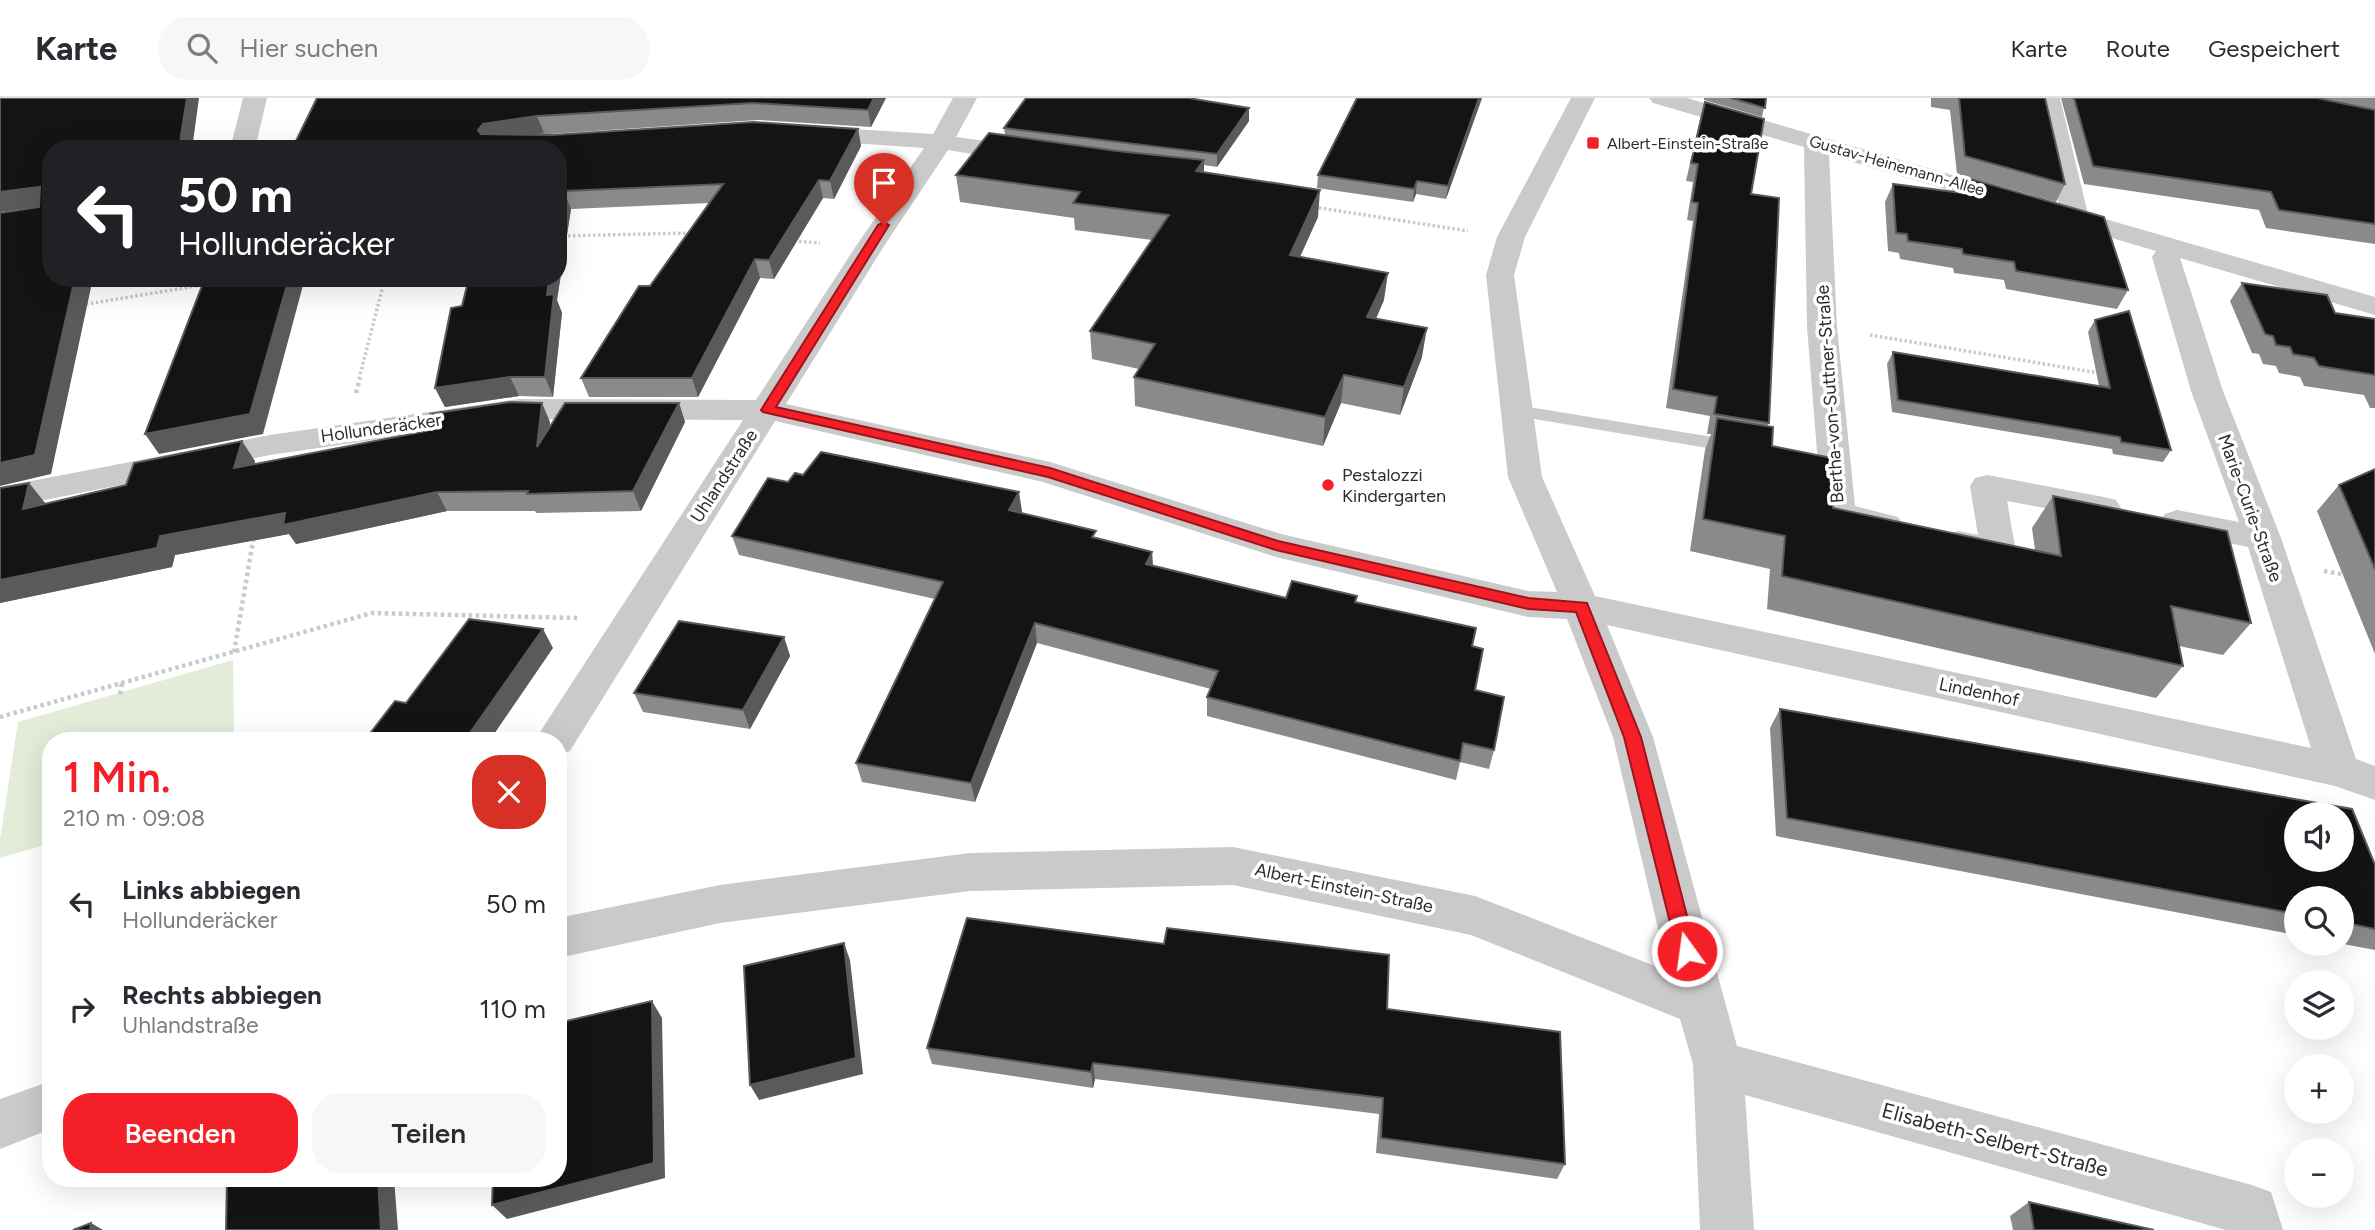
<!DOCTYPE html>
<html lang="de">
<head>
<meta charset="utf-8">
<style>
	:root { --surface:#fff; --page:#f7f7f7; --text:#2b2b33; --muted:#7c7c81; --line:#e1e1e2; --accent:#f51f28 }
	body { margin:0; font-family:Figtree,sans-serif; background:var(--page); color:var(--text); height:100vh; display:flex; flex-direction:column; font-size:26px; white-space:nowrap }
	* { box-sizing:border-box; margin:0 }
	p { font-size:23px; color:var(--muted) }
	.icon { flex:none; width:38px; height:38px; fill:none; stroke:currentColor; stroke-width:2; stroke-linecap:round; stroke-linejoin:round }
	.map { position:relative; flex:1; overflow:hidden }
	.panel { position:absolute; left:42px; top:634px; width:525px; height:455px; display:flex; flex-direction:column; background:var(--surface); border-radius:28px; box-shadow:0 7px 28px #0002 }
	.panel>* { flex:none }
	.top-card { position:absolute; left:42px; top:42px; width:525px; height:147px; border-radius:28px; box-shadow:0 7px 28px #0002; background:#202124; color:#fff; overflow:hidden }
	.tools { position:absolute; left:2284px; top:704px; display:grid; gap:14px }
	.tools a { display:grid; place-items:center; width:70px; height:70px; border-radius:50%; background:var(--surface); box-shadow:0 7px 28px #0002; font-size:35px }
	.pin { position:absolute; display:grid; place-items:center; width:60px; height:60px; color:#fff; margin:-72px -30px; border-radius:50% 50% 50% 0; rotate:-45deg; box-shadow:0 0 7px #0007 }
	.pin .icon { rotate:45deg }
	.me { position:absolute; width:77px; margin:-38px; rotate:346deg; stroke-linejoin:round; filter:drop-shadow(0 0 5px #0008) }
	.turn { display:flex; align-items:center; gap:24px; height:147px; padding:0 21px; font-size:32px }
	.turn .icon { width:91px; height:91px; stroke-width:2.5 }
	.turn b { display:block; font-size:49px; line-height:60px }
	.round { display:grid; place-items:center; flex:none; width:74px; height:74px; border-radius:28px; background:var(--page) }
	.headline { display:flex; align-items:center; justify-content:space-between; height:119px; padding:0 21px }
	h1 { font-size:42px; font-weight:600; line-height:52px; color:var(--accent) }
	.cta { display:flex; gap:14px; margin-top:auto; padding:14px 21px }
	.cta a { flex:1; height:80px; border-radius:28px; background:var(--accent); color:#fff; font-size:28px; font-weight:600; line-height:80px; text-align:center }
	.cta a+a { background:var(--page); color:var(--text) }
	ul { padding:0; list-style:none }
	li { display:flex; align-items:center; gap:21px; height:105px; padding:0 21px }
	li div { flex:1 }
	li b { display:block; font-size:26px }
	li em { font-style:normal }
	header { display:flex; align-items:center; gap:42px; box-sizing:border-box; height:98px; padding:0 35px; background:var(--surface); border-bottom:2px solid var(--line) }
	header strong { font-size:33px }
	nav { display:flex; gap:38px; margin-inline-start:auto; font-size:24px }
	.search { width:490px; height:63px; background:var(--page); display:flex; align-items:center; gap:18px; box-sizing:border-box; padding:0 24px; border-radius:28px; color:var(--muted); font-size:26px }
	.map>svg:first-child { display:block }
	.green { fill:#e3ecd9 }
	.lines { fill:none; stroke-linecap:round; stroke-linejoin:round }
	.path-far1 { stroke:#cacaca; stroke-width:3.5; stroke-dasharray:2.5 2.5; stroke-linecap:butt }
	.path { stroke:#cacaca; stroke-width:4.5; stroke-dasharray:3.5 3.5; stroke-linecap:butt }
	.service { fill:#cacaca; fill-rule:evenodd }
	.minor { fill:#cacaca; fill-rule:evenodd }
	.wall { fill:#8a8a8a }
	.shaded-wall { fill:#5a5a5a }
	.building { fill:#141414; stroke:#5a5a5a; stroke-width:2; fill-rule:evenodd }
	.route { fill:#f51f28; stroke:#9f141a; stroke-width:2 }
	.poi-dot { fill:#f51f28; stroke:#fff; stroke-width:2.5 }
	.labels { text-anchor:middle; stroke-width:7; stroke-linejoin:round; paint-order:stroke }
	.far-poi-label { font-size:16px; fill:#2d2d2d; stroke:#fff; text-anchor:start }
	.far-street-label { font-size:16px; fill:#2d2d2d; stroke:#fff }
	.street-label { font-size:18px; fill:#2d2d2d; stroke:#fff }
	.poi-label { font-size:18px; fill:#2d2d2d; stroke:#fff; text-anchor:start }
	.near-street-label { font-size:21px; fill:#2d2d2d; stroke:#fff }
</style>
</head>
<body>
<header>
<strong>Karte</strong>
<div class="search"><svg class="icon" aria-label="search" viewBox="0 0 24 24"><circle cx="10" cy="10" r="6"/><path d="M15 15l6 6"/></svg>Hier suchen</div>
<nav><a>Karte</a><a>Route</a><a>Gespeichert</a></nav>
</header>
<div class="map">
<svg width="2375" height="1132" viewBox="0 0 2375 1132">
	<rect width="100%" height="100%" fill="#fff"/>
	<!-- green -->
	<path class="green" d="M 233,562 L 234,642 L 51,642 L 51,745 L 0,760 L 0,741 L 18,624 Z"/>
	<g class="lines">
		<!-- path-far1 -->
		<path class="path-far1" d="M 1314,109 L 1468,133
			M 558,138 L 691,135
			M 794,143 L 820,145
			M 81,207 L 208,186
			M 1870,237 L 2099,275
			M 359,281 L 385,180"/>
		<!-- path -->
		<path class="path" d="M 356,295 L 360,280
			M 2324,473 L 2347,477
			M 234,554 L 254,437
			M 120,596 L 122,585
			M 0,619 L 372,515 L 577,520"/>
		<!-- service -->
		<path class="service" d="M 1517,307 L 1737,343 L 1744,345 L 1747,349 L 1744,353 L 1737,355 L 1510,317 L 1508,313 Z"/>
		<!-- minor -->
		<path class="minor" d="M 243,0 L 267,0 L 255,51 L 230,51 Z
			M 953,0 L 977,0 L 956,39 L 1028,49 L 1037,52 L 1041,57 L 1037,62 L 1028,65 L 948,52 L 884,148 L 786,306 L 1050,364 L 1281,436 L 1528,493 L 1557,494 L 1508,379 L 1486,177 L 1497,139 L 1571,0 L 1595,0 L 1525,139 L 1514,177 L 1542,379 L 1595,498 L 2311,650 L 2248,449 L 2165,432 L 2160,424 L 2165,416 L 2177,412 L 2239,424 L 2191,293 L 2152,159 L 2156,153 L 1829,57 L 1837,229 L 1855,408 L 1898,419 L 1903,427 L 1898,435 L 1886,439 L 1827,423 L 1822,415 L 1807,229 L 1804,49 L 1653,5 L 1649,0 L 1687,0 L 2059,108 L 2036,0 L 2060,0 L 2088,116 L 2375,199 L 2375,217 L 2180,160 L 2223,293 L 2281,440 L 2356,661 L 2375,668 L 2375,702 L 2335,688 L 1607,527 L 1653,639 L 1737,948 L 2252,1087 L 2271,1094 L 2283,1132 L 2226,1132 L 1745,997 L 1754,1132 L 1700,1132 L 1693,966 L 1680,921 L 1471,837 L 1233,787 L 970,793 L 720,825 L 558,860 L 558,820 L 720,787 L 970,755 L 1233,749 L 1475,798 L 1668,873 L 1613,639 L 1567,521 L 1528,519 L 1276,459 L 1043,384 L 775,323 L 570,653 L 558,657 L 558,642 L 536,642 L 542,631 L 743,322 L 519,321 L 270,357 L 0,411 L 0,389 L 270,337 L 519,301 L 756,302 L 856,148 L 924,50 L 806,42 L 797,40 L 794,35 L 797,30 L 806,28 L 933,36 Z
			M 1987,377 L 2104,399 L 2116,402 L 2121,410 L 2116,418 L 2104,421 L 2007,403 L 2016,454 L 2011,463 L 1998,466 L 1946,454 L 1940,445 L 1946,436 L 1958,433 L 1978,437 L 1970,388 L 1975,380 Z
			M 51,983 L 51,1031 L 0,1051 L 0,1001 Z"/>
	</g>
	<!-- wall -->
	<path class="wall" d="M 317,0 L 886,0 L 871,29 L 758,22 L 535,37 L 858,31 L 861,48 L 834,101 L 823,100 L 774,181 L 760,180 L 698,299 L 589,299 L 581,280 L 650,188 L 709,105 L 571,111 L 557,202 L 562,215 L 553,299 L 519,298 L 445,309 L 435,290 L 462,208 L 558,51 Z
		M 1482,0 L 1446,101 L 1416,96 L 1413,104 L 1317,90 L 1318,77 Z
		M 1704,0 L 1766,0 L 1762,19 L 1704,2 Z
		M 1931,0 L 2045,0 L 2065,86 L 2056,104 L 1957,76 L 1950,12 L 1931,9 Z
		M 2061,0 L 2375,0 L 2375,146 L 2266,130 L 2259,112 L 2084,86 Z
		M 1705,4 L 1751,96 L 1769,325 L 1767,328 L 1772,348 L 1833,410 L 2035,452 L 2032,430 L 2053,398 L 2251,525 L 2223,557 L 2179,548 L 2183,568 L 2156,600 L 1767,511 L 1770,471 L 1690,453 L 1705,352 L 1711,336 L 1707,336 L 1710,318 L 1666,310 L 1693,123 L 1687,122 L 1693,84 L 1686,83 L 1700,21 Z
		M 1249,23 L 1217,69 L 1204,67 L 1204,74 L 1318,119 L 1300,159 L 1384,202 L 1376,221 L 1422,259 L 1400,317 L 1341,305 L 1323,348 L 1135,308 L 1134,279 L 1139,271 L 1092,261 L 1090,233 L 1152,142 L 1075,132 L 1074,120 L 960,104 L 956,77 L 1005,37 L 1004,30 Z
		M 1968,80 L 2128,192 L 2117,211 L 2006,191 L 2004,182 L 1954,175 L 1953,170 L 1900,161 L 1899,155 L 1888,153 L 1885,104 L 1893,86 L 1961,95 Z
		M 2242,185 L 2335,215 L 2375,221 L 2375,310 L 2370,310 L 2364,297 L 2304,288 L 2300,279 L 2279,275 L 2276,268 L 2263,266 L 2259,256 L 2252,255 L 2230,203 Z
		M 2095,222 L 2171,352 L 2163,364 L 2113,356 L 2112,351 L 1892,314 L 1887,266 L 1893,254 L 2099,288 L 2088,234 Z
		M 679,305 L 685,324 L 641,413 L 536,415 L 535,413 L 447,413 L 296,446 L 289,436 L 175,457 L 172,469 L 0,505 L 29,385 L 45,405 L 45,406 L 255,363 L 254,367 L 550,324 L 550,329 Z
		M 2375,371 L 2375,556 L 2317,413 L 2339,387 Z
		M 803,377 L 1022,413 L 1021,415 L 1097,440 L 1152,454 L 1153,468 L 1286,500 L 1356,504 L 1472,548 L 1475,592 L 1494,652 L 1489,671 L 1460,664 L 1456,682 L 1207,618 L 1207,599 L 1211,591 L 1037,545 L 975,704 L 862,684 L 856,665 L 935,501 L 739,457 L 732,438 Z
		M 784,539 L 790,558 L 750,631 L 643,614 L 634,595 Z
		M 1780,611 L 2375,767 L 2375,852 L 2338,845 L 2342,845 L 2342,800 L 2296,800 L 2296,837 L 1776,738 L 1770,630 Z
		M 1387,911 L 1565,1066 L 1557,1081 L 1376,1055 L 1379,1016 L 1095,981 L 1093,990 L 932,966 L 927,950 Z
		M 2029,1104 L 2154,1132 L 2013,1132 L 2010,1118 Z"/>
	<!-- shaded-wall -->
	<path class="shaded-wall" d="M 187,0 L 199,0 L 192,51 L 179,51 Z
		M 874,0 L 886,0 L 871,29 L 868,12 Z
		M 1479,0 L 1482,0 L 1446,101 L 1448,88 Z
		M 1249,10 L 1249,23 L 1217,69 L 1217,56 Z
		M 537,18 L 544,35 L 491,43 L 486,50 L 478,32 L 483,26 Z
		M 858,31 L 861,48 L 834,101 L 830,83 Z
		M 1204,62 L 1204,89 L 1196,73 Z
		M 819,82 L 823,100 L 774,181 L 769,162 Z
		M 1417,83 L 1416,96 L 1413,104 L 1414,91 Z
		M 40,89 L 51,107 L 0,114 L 0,94 Z
		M 1320,92 L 1318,119 L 1288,185 L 1290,157 Z
		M 564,93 L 571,111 L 557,202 L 562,215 L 553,299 L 545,279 L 547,197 L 549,180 L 558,180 L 558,129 Z
		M 755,161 L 760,180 L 698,299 L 692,280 Z
		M 1388,175 L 1384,202 L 1364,247 L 1367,219 Z
		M 75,180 L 93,180 L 51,376 L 0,388 L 0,365 Z
		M 289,180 L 305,180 L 263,336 L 159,356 L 145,336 Z
		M 1427,230 L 1422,259 L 1400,317 L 1404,289 Z
		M 1344,277 L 1341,305 L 1323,348 L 1325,319 Z
		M 510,279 L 519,298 L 445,309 L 435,290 Z
		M 542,305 L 550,324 L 546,369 L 537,349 Z
		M 679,305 L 685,324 L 641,413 L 633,393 Z
		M 242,343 L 255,363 L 247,390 L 234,370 Z
		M 29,385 L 45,405 L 40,431 L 23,411 Z
		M 437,394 L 447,413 L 296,446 L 289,436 L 175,457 L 172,469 L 0,505 L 0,482 L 160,438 L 285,415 Z
		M 1019,394 L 1022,413 L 1011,431 L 1009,412 Z
		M 1152,454 L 1153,473 L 1146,466 Z
		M 1035,525 L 1037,545 L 975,704 L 971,685 Z
		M 543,531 L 553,550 L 490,642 L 465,642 Z
		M 784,539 L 790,558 L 750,631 L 743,612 Z
		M 844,845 L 850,862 L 863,976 L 759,1002 L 750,987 Z
		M 652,903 L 662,920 L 665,1080 L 507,1121 L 492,1107 Z
		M 1093,965 L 1095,981 L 1093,990 L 1091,974 Z
		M 378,1080 L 394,1080 L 398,1132 L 381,1132 Z
		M 91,1125 L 103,1132 L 90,1132 Z"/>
	<!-- building -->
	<path class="building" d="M 0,0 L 187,0 L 179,51 L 51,51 L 51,180 L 75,180 L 35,357 L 0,365 L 0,115 L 39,109 L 40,89 L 0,94 Z
		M 317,0 L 874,0 L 868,12 L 753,5 L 537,18 L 483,26 L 478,32 L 481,36 L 552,37 L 754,24 L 858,31 L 830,83 L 819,82 L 769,162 L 755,161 L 692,280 L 581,280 L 639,188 L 650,188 L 723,86 L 564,93 L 558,129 L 558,51 L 292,51 Z
		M 1026,0 L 1188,0 L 1249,10 L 1217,56 L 1004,30 Z
		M 1357,0 L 1479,0 L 1448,88 L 1417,83 L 1414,91 L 1318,77 Z
		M 1731,0 L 1766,0 L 1765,10 Z
		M 1959,0 L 2045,0 L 2065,86 L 1965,58 Z
		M 2074,0 L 2317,0 L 2375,12 L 2375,126 L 2279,112 L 2271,94 L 2093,68 Z
		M 1705,4 L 1764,21 L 1751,96 L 1779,100 L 1769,325 L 1714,316 L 1717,299 L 1673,291 L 1698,105 L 1692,104 L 1698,66 L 1691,65 Z
		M 989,35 L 1117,53 L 1204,62 L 1196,73 L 1320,92 L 1290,157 L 1388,175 L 1367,219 L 1427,230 L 1404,289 L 1344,277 L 1325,319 L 1134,279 L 1155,246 L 1090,233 L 1169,117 L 1073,105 L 1080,94 L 956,77 Z
		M 1968,80 L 2104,119 L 2128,192 L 2016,173 L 2014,164 L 1963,156 L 1962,151 L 1908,143 L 1907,136 L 1896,135 L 1893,86 L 1970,96 Z
		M 205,180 L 289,180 L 250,316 L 145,336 Z
		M 469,180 L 549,180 L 547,197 L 554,196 L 545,279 L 510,279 L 435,290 L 451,210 L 462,208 Z
		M 2242,185 L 2327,197 L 2335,215 L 2375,221 L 2375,277 L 2319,268 L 2314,260 L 2293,256 L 2290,249 L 2276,247 L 2273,238 L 2265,236 Z
		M 2129,213 L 2171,352 L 2121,344 L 2120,339 L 1898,302 L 1893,254 L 2110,290 L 2095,222 Z
		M 510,304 L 542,305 L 537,349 L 565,305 L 679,305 L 633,393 L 527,396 L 528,393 L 437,394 L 283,427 L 285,415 L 160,438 L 157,450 L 0,482 L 0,390 L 29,385 L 23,411 L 126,387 L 134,365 L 242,343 L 234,370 L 427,333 L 430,316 Z
		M 1717,320 L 1773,329 L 1772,348 L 1832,360 L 1833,410 L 2061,458 L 2053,398 L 2227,433 L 2251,525 L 2171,508 L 2183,568 L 1782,478 L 1785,438 L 1703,421 Z
		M 821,354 L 1019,394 L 1009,412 L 1096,433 L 1092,439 L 1152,454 L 1146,466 L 1286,500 L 1292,483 L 1357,498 L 1355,504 L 1476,530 L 1472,548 L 1483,551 L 1475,592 L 1504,599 L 1494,652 L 1463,645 L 1460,663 L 1207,599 L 1218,573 L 1035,525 L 971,685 L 856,665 L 943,484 L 732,438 L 768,380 L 788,384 L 795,375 L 803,377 Z
		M 2375,371 L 2375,471 L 2339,387 Z
		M 469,521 L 543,531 L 465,642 L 365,642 L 395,603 L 406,605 Z
		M 679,523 L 784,539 L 743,612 L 634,595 Z
		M 1780,611 L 2352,711 L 2375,767 L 2375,831 L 2342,824 L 2342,800 L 2296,800 L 2296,816 L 1787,720 ZM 2296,716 L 2342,716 L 2342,761 L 2296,761 Z
		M 967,820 L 1164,846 L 1167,830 L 1389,857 L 1387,911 L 1560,934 L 1565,1066 L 1381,1040 L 1383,1000 L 1093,965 L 1091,974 L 927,950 Z
		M 844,845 L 856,960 L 750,987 L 744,868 Z
		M 652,903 L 654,1065 L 492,1107 L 493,1080 L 558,1080 L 558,925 Z
		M 227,1080 L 378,1080 L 381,1132 L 226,1132 Z
		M 2029,1104 L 2154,1132 L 2034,1132 Z
		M 91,1125 L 90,1132 L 73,1132 Z"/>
	<!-- route -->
	<path class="route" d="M 884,124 L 889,127 L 776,309 L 1050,370 L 1278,443 L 1528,500 L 1587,505 L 1641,639 L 1696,853 L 1694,859 L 1687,862 L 1680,859 L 1677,853 L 1624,639 L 1576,514 L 1528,511 L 1276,452 L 1048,379 L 763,314 L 761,312 L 878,127 Z"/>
	<!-- markers -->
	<g class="poi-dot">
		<rect x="1586" y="38" width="14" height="14" rx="3.5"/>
		<circle cx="1328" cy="387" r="7"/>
	</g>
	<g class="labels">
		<!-- far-poi labels -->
		<g class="far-poi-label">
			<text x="1607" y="51">Albert-Einstein-Straße</text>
		</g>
		<!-- far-street labels -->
		<g class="far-street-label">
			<text transform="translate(1897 67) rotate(16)" y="6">Gustav-Heinemann-Allee</text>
		</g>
		<!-- street labels -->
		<g class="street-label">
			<text transform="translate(1830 296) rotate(-94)" y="6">Bertha-von-Suttner-Straße</text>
			<text transform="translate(381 330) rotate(-8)" y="6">Hollunderäcker</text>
			<text transform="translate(724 378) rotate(-57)" y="6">Uhlandstraße</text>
			<text transform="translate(2250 410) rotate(70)" y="6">Marie-Curie-Straße</text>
			<text transform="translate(1979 594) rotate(12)" y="6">Lindenhof</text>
			<text transform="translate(1344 790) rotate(12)" y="6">Albert-Einstein-Straße</text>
		</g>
		<!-- poi labels -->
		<g class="poi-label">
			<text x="1342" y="383">Pestalozzi<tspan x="1342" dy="21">Kindergarten</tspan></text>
		</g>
		<!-- near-street labels -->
		<g class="near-street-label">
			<text transform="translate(1995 1042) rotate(15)" y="7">Elisabeth-Selbert-Straße</text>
		</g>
	</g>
</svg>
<div class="tools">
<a><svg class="icon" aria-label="sound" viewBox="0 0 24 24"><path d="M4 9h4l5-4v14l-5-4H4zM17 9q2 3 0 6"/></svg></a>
<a><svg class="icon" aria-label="search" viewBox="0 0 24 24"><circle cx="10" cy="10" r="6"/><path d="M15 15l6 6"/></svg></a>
<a><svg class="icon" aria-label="layers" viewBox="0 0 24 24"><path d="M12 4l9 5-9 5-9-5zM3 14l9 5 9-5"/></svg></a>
<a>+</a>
<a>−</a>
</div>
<div class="pin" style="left:884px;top:127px;background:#d93025"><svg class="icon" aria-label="arrive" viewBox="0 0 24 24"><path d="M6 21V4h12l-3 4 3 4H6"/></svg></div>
<svg class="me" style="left:1687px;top:853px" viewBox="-20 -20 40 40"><circle r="17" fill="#f51f28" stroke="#fff" stroke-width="3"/><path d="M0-11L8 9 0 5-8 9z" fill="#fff"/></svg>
<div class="top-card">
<div class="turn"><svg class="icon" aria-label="left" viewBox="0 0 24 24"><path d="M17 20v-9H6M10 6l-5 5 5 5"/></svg><div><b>50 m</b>Hollunderäcker</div></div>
</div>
<section class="panel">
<div class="headline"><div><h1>1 Min.</h1><p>210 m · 09:08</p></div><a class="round" style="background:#d93025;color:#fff"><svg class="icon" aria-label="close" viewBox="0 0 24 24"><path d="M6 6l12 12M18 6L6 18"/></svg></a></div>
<ul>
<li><svg class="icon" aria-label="left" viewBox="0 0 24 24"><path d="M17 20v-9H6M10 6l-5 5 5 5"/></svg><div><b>Links abbiegen</b><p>Hollunderäcker</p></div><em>50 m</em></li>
<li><svg class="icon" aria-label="right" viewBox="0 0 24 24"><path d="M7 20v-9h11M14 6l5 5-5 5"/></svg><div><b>Rechts abbiegen</b><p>Uhlandstraße</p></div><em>110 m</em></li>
</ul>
<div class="cta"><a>Beenden</a><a>Teilen</a></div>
</section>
</div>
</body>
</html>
